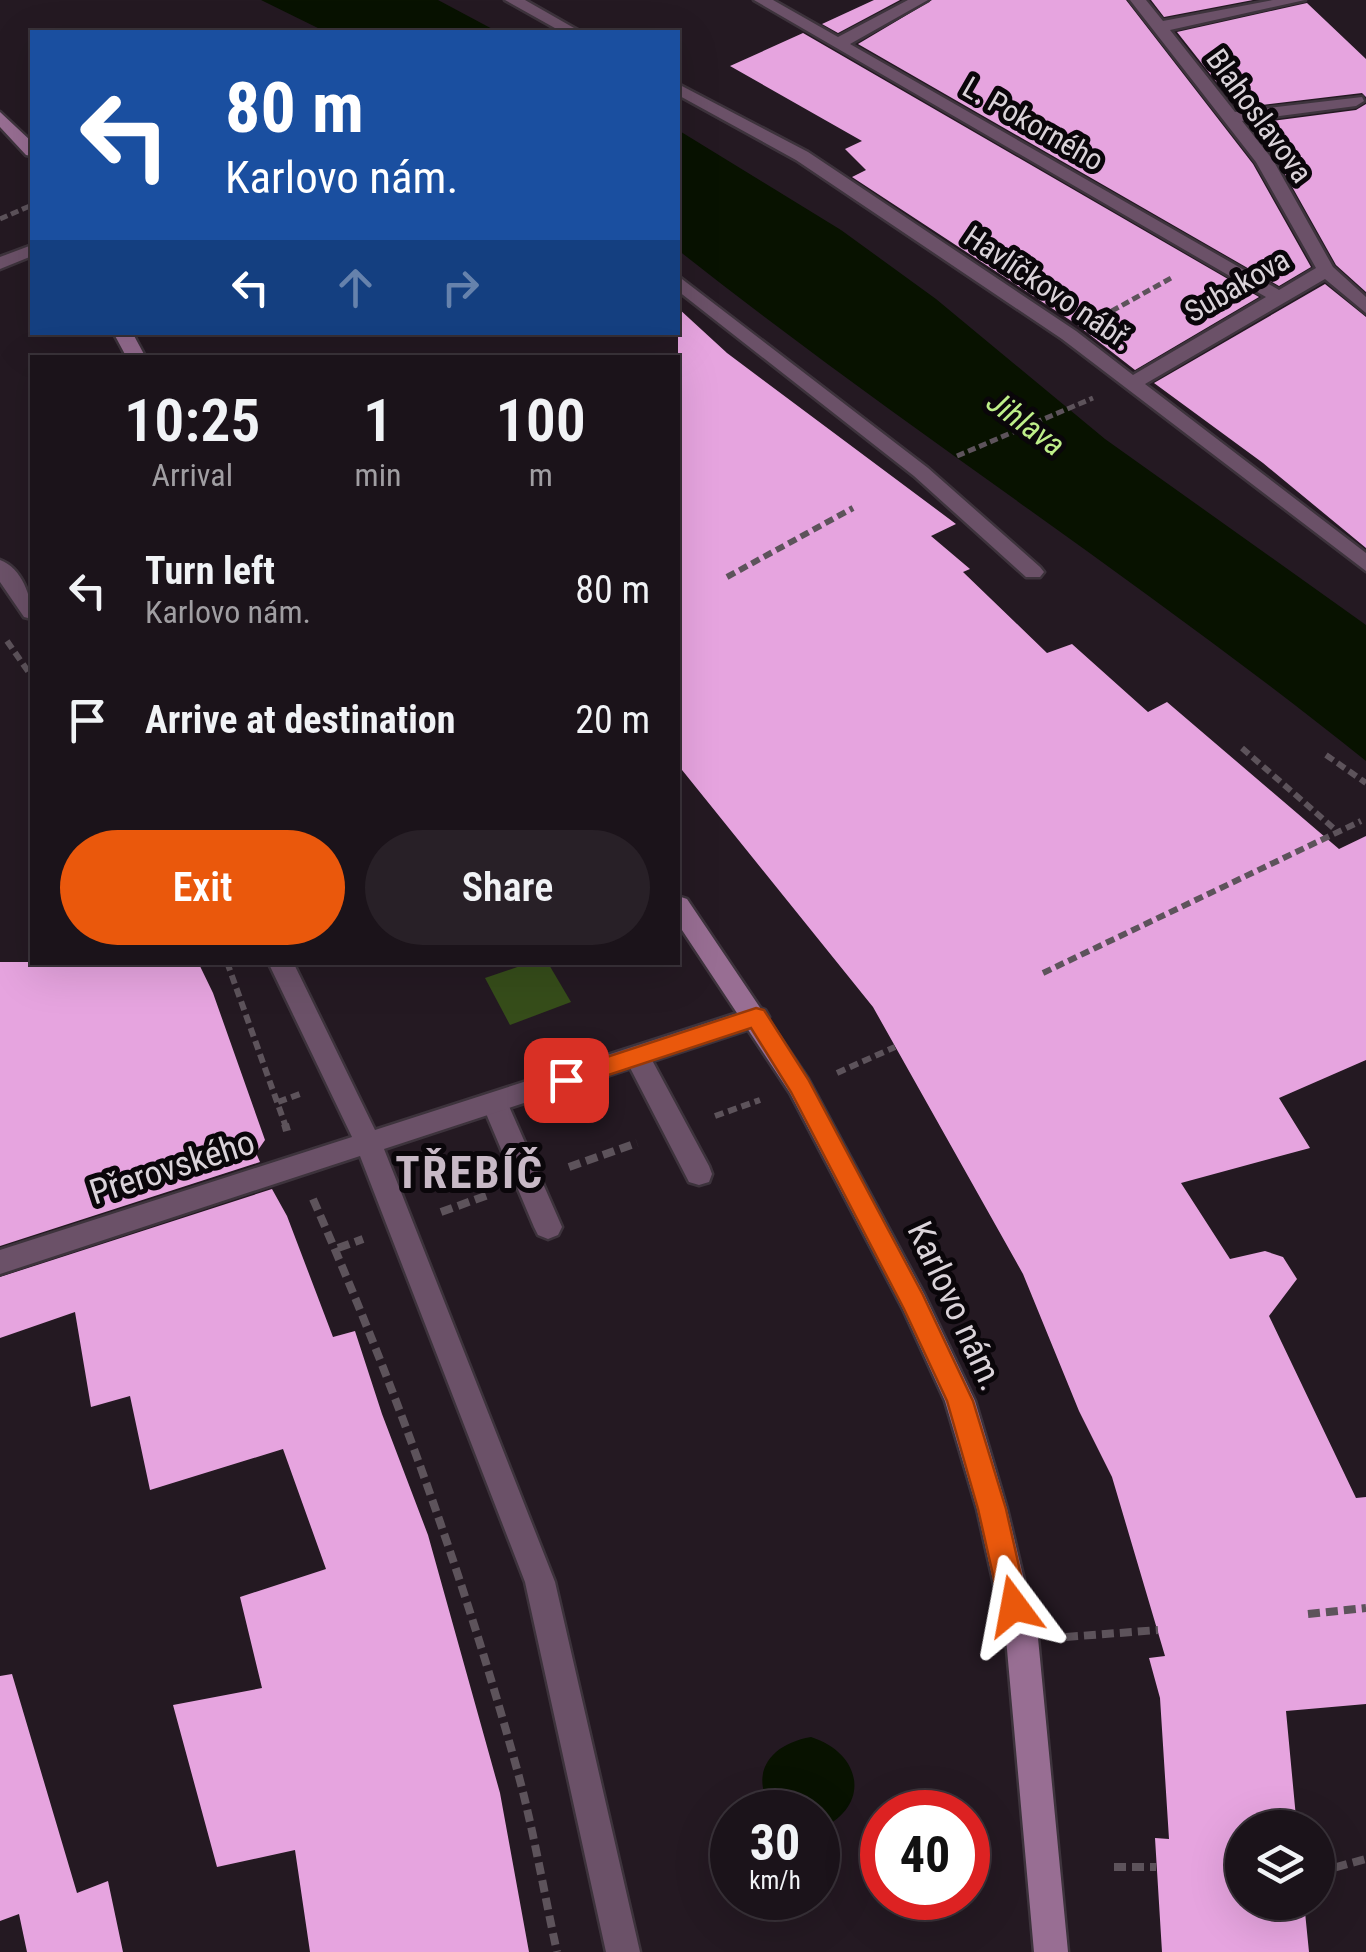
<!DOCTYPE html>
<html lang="en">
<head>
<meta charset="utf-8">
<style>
	:root { --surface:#1b131a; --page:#282027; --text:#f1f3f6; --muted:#a09ea2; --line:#393239; --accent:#ea580c }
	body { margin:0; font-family:"Roboto Condensed",sans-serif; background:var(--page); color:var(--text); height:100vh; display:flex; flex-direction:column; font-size:38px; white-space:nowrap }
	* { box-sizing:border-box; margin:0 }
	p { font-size:32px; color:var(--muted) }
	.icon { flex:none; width:55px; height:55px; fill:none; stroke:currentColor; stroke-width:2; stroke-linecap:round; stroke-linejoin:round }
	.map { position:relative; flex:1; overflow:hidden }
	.details { position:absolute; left:30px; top:355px; width:650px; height:610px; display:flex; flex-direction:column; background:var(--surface); border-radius:0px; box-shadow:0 10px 40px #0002,0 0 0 2px var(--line) }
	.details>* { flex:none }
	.top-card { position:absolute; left:30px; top:30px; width:650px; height:305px; border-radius:0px; box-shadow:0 10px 40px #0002,0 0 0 2px var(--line); background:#1a4fa0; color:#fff; overflow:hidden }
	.buttons { position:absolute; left:1225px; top:1810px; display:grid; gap:20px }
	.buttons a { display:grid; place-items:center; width:110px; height:110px; border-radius:50%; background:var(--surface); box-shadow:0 10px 40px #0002,0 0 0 2px var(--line); font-size:50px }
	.speed { position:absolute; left:710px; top:1790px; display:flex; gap:20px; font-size:50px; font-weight:700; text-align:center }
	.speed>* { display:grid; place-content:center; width:130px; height:130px; border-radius:50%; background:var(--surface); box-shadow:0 10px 40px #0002,0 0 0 2px var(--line); line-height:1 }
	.speed small { font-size:25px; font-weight:400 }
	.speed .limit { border:15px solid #d22; background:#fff; color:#111 }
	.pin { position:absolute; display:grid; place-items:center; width:85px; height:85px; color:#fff; margin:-42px; border-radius:20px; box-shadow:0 5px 15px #0006 }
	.me { position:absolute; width:110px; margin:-55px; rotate:347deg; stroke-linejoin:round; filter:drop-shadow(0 0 8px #0008) }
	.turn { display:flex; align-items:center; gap:35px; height:210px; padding:0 30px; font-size:45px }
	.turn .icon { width:130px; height:130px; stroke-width:2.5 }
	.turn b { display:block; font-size:70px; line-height:85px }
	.lanes { display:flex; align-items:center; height:95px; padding:0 30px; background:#0003; justify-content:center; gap:50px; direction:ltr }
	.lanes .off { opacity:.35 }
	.eta { display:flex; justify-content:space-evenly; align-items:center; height:170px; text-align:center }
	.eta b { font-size:60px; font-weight:600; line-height:70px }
	.cta { display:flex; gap:20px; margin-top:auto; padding:20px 30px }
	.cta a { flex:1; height:115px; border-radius:60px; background:var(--accent); color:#fff; font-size:40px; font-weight:600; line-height:115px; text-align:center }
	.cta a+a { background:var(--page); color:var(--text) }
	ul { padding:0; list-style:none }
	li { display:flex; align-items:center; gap:30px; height:130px; padding:0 30px }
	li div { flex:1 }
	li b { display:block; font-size:38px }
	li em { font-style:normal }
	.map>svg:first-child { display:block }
	.green { fill:#364d1a }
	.water { fill:#081200 }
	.building { fill:#e6a4df }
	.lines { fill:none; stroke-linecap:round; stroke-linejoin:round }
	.lane-casing { stroke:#3d333c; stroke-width:5 }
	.street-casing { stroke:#3d333c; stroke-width:5 }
	.secondary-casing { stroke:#3d333c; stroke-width:5 }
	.path-far2 { stroke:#5d535b; stroke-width:5; stroke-dasharray:8 4; stroke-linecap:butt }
	.path-far1 { stroke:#5d535b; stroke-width:6; stroke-dasharray:9 5; stroke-linecap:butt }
	.path { stroke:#5d535b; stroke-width:8; stroke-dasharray:12 6; stroke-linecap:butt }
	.lane { fill:#6b5168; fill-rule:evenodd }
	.street { fill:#6b5168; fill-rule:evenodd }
	.secondary { fill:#986e93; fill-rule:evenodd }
	.route { fill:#ea580c; stroke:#983908; stroke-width:2.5 }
	.labels { text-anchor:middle; stroke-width:10; stroke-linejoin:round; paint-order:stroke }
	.far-street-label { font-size:30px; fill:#dad3d9; stroke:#0a060a }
	.far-water-label { font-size:32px; font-style:italic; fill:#beef89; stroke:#0a060a }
	.street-label { font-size:35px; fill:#dad3d9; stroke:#0a060a }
	.district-label { font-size:45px; font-weight:bold; letter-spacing:2.5px; fill:#c8b9c6; stroke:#0a060a }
</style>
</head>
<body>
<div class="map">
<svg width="1366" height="1952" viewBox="0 0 1366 1952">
	<rect width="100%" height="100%" fill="#241922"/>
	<!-- green -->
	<path class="green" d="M 529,963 L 548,963 L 571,1002 L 510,1025 L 485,978 Z"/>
	<!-- water -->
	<path class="water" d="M 261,0 L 438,0 L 498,32 L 326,32 Z
		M 678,130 L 841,230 L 936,299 L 1105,439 L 1366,625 L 1366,761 C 1143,582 902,427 678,250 Z
		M 811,1737 C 864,1754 871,1808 818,1830 L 818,1812 L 774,1812 C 747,1774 770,1744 811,1737 Z"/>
	<!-- building -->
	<path class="building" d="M 874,0 L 900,0 L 838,33 L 822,24 Z
		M 932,0 L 1126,0 L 1253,164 L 1311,267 L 1279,286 L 858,44 Z
		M 1151,0 L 1253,0 L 1164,17 Z
		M 1307,3 L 1366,59 L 1366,97 L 1362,93 L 1237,108 L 1177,32 Z
		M 803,33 L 1259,297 L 1135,370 L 1076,324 L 852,177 L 866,170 L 845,149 L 862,141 L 730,66 Z
		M 1366,104 L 1366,292 L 1336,265 L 1276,158 L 1249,124 L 1356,110 Z
		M 1325,284 L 1366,317 L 1366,548 L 1263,463 L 1154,383 Z
		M 678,308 L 727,353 L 956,524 L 931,536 L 970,569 L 963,572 L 1047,653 L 1072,644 L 1148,712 L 1167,702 L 1339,849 L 1366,836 L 1366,1060 L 1279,1098 L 1310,1148 L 1181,1183 L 1230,1259 L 1265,1251 L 1283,1257 L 1297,1279 L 1269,1316 L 1356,1498 L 1366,1497 L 1366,1704 L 1286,1711 L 1297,1828 L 1242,1828 L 1242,1902 L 1304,1902 L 1309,1952 L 1162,1952 L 1155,1838 L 1169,1839 L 1160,1698 L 1149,1658 L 1165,1656 L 1112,1477 L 1079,1411 L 1023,1274 L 873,1007 L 678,765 Z
		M 0,962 L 198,962 L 213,993 L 265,1140 L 256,1153 L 260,1162 L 0,1246 Z
		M 272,1189 L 287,1216 L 333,1337 L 355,1331 L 382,1414 L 428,1535 L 500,1793 L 529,1952 L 310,1952 L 295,1850 L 217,1867 L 173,1705 L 262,1688 L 240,1597 L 326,1569 L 283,1449 L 150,1490 L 130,1396 L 91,1407 L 75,1312 L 0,1338 L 0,1277 Z
		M 12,1674 L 77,1893 L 108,1881 L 123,1952 L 27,1952 L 19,1914 L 0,1921 L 0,1676 Z"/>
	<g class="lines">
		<defs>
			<path id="lane" d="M 678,276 L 928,468 L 1040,567 L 1044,572 L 1040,577 L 1026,577 L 914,476 L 678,291 Z
				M 637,1046 L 646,1049 L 709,1166 L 712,1174 L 709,1182 L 699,1185 L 689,1182 L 624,1056 L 628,1049 Z
				M 495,1093 L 504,1097 L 508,1104 L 562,1227 L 558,1235 L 548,1239 L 538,1235 L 534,1227 L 482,1104 L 486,1097 Z"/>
			<path id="street" d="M 505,0 L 525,0 L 581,32 L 562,32 Z
				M 754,0 L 773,0 L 838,37 L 908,0 L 928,0 L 850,44 L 1279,290 L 1316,268 L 1256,162 L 1130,0 L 1146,0 L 1163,21 L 1273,0 L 1305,0 L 1170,30 L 1235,112 L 1362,97 L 1364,101 L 1356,106 L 1242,121 L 1273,160 L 1333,267 L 1366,297 L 1366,313 L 1325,279 L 1145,384 L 1366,553 L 1366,571 L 1062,339 L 796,160 L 678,95 L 678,84 L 808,152 L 1076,331 L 1133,375 L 1266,297 Z
				M 32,245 L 32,256 L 0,269 L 0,257 Z
				M 0,560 C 22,568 32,597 32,619 L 24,617 L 0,582 Z
				M 268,962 L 293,962 L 375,1130 L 756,1007 L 765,1010 L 769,1017 L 765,1024 L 384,1149 L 555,1582 L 640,1952 L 606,1952 L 525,1582 L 360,1156 L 0,1274 L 0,1250 L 352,1137 Z"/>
			<path id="secondary" d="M 0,112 L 32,142 L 32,156 L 26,155 L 0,127 Z
				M 113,332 L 132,332 L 146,358 L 127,358 Z
				M 678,896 L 687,899 L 808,1079 L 924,1294 L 975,1401 L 1007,1509 L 1038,1638 L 1068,1952 L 1034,1952 L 1006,1638 L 977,1509 L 945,1401 L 903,1309 L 790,1093 L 678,924 Z"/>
		</defs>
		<!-- lane casing -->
		<use href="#lane" class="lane-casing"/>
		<!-- street casing -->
		<use href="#street" class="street-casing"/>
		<!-- secondary casing -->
		<use href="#secondary" class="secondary-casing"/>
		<!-- path-far2 -->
		<path class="path-far2" d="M 0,219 L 32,205
			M 1101,317 L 1173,277
			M 957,456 L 1093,398"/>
		<!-- path-far1 -->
		<path class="path-far1" d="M 727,577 L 853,508
			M 7,641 L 32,677
			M 1242,748 L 1338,832
			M 1326,755 L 1366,783
			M 227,962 L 286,1127
			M 1043,973 L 1361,821
			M 837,1073 L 895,1047
			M 278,1102 L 300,1094
			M 715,1116 L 760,1100"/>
		<!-- path -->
		<path class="path" d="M 285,1124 L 287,1131
			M 569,1167 L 637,1143
			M 313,1199 C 395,1385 464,1577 518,1773 C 534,1832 544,1893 557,1952
			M 441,1212 L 491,1194
			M 338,1248 L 363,1239
			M 1308,1614 L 1366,1608
			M 1066,1637 L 1158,1630
			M 1114,1867 L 1156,1867
			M 1318,1872 L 1366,1859"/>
		<!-- lane -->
		<use href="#lane" class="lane"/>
		<!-- street -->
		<use href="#street" class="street"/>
		<!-- secondary -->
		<use href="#secondary" class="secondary"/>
	</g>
	<!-- route -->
	<path class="route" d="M 756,1008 L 764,1010 L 808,1079 L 923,1295 L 973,1401 L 1006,1509 L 1028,1606 L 1024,1615 L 1014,1619 L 1004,1615 L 1000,1606 L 978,1509 L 947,1401 L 904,1309 L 791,1092 L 751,1028 L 566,1089 L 558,1086 L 554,1080 L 558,1073 Z"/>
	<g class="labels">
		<!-- far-street labels -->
		<g class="far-street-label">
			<text transform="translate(1259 116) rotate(54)" y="10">Blahoslavova</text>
			<text transform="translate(1033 124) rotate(30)" y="10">L. Pokorného</text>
			<text transform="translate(1237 286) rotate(-30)" y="10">Subakova</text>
			<text transform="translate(1048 288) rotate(34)" y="10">Havlíčkovo nábř.</text>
		</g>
		<!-- far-water labels -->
		<g class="far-water-label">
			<text transform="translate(1026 423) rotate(36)" y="11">Jihlava</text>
		</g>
		<!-- street labels -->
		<g class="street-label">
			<text transform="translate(172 1167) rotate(-18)" y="12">Přerovského</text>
			<text transform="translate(956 1306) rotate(65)" y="12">Karlovo nám.</text>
		</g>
		<!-- district labels -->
		<g class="district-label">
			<text x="470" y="1188">TŘEBÍČ</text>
		</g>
	</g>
</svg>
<div class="buttons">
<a><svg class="icon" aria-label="layers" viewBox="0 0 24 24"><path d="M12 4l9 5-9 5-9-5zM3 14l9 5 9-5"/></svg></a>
</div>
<div class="speed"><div>30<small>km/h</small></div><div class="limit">40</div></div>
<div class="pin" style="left:566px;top:1080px;background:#d93025"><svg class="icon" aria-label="arrive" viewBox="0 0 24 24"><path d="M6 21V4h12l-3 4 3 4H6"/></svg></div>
<svg class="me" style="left:1014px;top:1606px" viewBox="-20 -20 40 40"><path d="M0-17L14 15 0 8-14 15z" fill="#ea580c" stroke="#fff" stroke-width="4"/></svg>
<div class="top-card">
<div class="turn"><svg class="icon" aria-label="left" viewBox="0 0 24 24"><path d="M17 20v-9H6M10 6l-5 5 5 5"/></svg><div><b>80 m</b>Karlovo nám.</div></div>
<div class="lanes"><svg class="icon" aria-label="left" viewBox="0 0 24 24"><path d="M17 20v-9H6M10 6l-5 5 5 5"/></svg><svg class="icon off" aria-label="ahead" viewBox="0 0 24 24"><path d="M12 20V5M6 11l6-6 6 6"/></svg><svg class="icon off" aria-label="right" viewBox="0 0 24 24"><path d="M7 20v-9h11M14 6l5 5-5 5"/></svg></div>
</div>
<section class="details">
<div class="eta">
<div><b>10:25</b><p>Arrival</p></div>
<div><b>1</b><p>min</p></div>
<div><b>100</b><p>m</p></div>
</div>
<ul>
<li><svg class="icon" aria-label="left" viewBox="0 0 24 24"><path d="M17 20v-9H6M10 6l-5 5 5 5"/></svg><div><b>Turn left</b><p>Karlovo nám.</p></div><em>80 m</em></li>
<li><svg class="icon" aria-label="arrive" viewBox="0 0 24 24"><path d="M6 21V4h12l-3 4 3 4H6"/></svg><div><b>Arrive at destination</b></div><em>20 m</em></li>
</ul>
<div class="cta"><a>Exit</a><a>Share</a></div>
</section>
</div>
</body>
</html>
